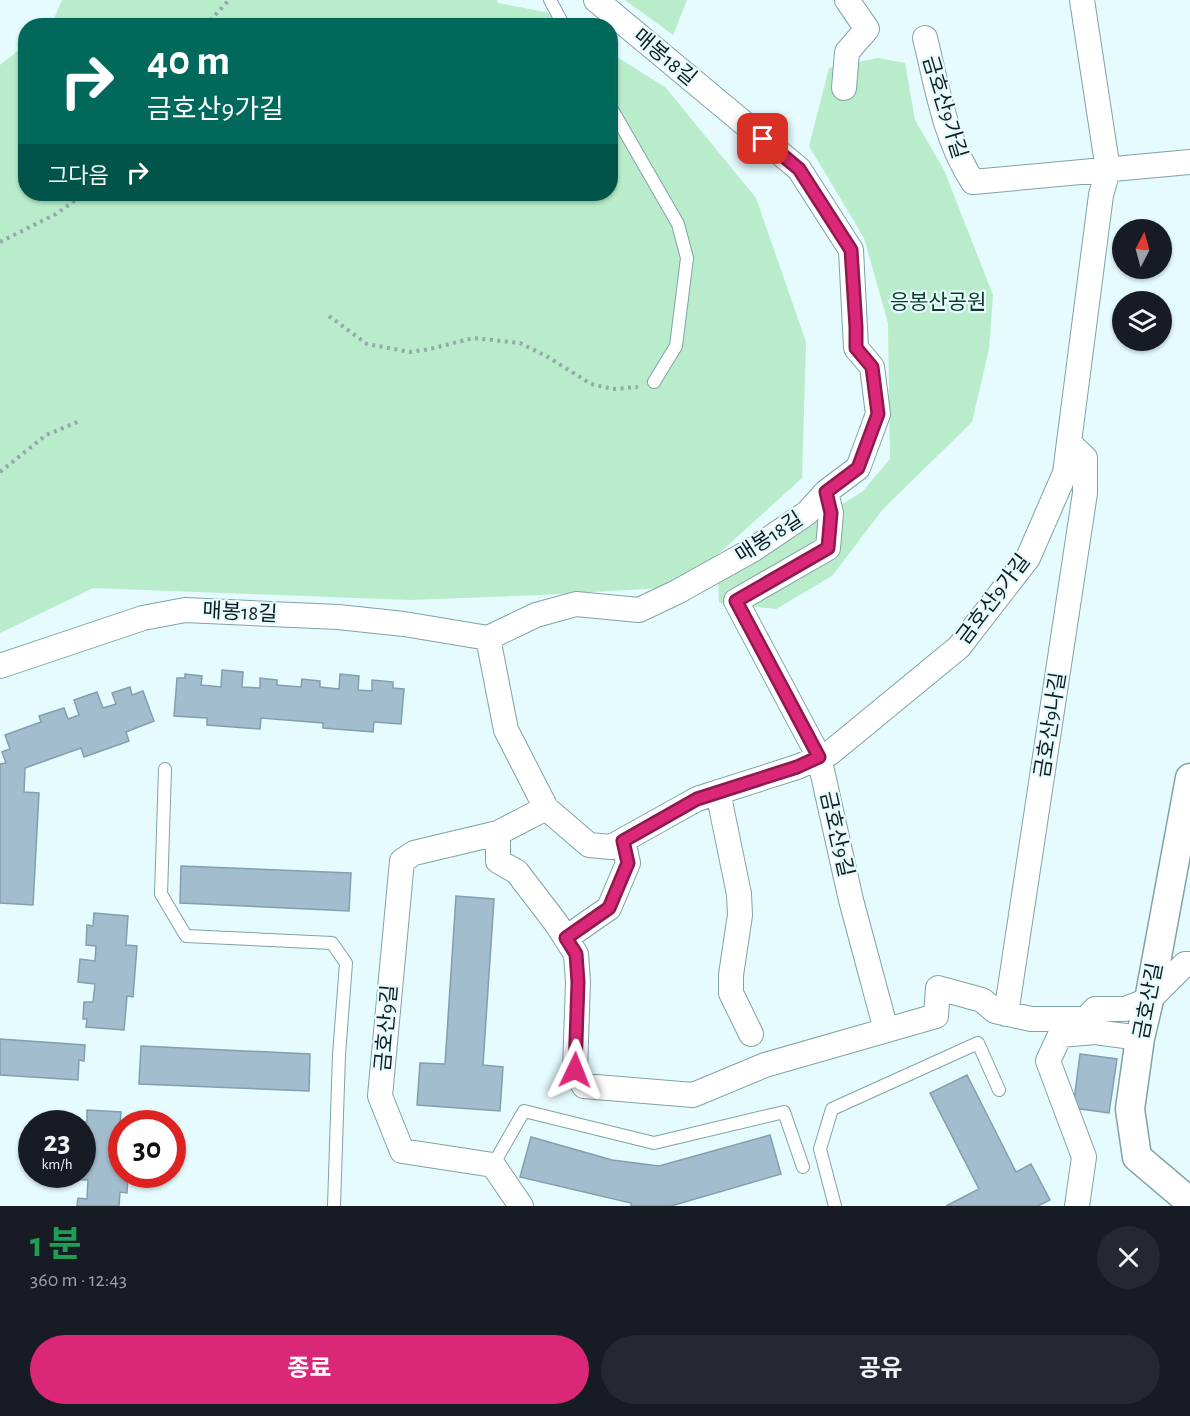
<!DOCTYPE html>
<html lang="ko">
<head>
<meta charset="utf-8">
<style>
	:root { --surface:#171b24; --page:#242831; --text:#f1f3f6; --muted:#9ea1a6; --accent:#db2777 }
	body { margin:0; font-family:"Alegreya Sans","Noto Sans KR",sans-serif; background:var(--page); color:var(--text); height:100vh; display:flex; flex-direction:column; font-size:22px; white-space:nowrap }
	* { box-sizing:border-box; margin:0 }
	p { font-size:20px; color:var(--muted) }
	.icon { flex:none; width:33px; height:33px; fill:none; stroke:currentColor; stroke-width:2; stroke-linecap:round; stroke-linejoin:round }
	.map { position:relative; height:1206px; overflow:hidden }
	.drawer { display:flex; flex-direction:column; background:var(--surface); flex:1 }
	.drawer>* { flex:none }
	.top-card { position:absolute; left:18px; top:18px; width:600px; height:183px; border-radius:24px; box-shadow:0 2px 4px #0004; background:#00695c; color:#fff; overflow:hidden }
	.needle { width:39px; rotate:6deg }
	.fabs { position:absolute; left:1112px; top:219px; display:grid; gap:12px }
	.fabs a { display:grid; place-items:center; width:60px; height:60px; border-radius:50%; background:var(--surface); box-shadow:0 2px 4px #0004; font-size:30px }
	.speed { position:absolute; left:18px; top:1110px; display:flex; gap:12px; font-size:30px; font-weight:700; text-align:center }
	.speed>* { display:grid; place-content:center; width:78px; height:78px; border-radius:50%; background:var(--surface); box-shadow:0 2px 4px #0004; line-height:1 }
	.speed small { font-size:15px; font-weight:400 }
	.speed .limit { border:9px solid #d22; background:#fff; color:#111 }
	.pin { position:absolute; display:grid; place-items:center; width:51px; height:51px; color:#fff; margin:-26px; border-radius:12px; box-shadow:0 3px 9px #0006 }
	.me { position:absolute; width:66px; margin:-33px; rotate:2deg; stroke-linejoin:round; filter:drop-shadow(0 0 4px #0008) }
	.turn { display:flex; align-items:center; gap:21px; height:126px; padding:0 30px; font-size:27px }
	.turn .icon { width:78px; height:78px; stroke-width:2.5 }
	.turn b { display:block; font-size:42px; line-height:51px }
	.then { display:flex; align-items:center; height:57px; padding:0 30px; background:#0003; gap:12px; font-size:22px }
	.round { display:grid; place-items:center; flex:none; width:63px; height:63px; border-radius:32px; background:var(--page) }
	.summary { display:flex; align-items:center; justify-content:space-between; height:102px; padding:0 30px }
	h1 { font-size:36px; font-weight:700; line-height:45px; color:#1e9e55 }
	.action { display:flex; gap:12px; margin-top:auto; padding:12px 30px }
	.action a { flex:1; height:69px; border-radius:36px; background:var(--accent); color:#fff; font-size:24px; font-weight:700; line-height:69px; text-align:center }
	.action a+a { background:var(--page); color:var(--text) }
	.map>svg:first-child { display:block }
	.green { fill:#b8ecca }
	.building { fill:#a1bdce; stroke:#839eaf; stroke-width:1.5 }
	.lines { fill:none; stroke-linecap:round; stroke-linejoin:round }
	.service-casing { stroke:#80a2a8; stroke-width:14 }
	.minor-casing { stroke:#80a2a8; stroke-width:26 }
	.tertiary-casing { stroke:#80a2a8; stroke-width:31 }
	.path { stroke:#95a8ab; stroke-width:4; stroke-dasharray:3 4.5; stroke-linecap:butt }
	.service { stroke:#fff; stroke-width:12 }
	.minor { stroke:#fff; stroke-width:24 }
	.tertiary { stroke:#fff; stroke-width:28 }
	.route-casing { stroke:#8e194d; stroke-width:15 }
	.route { stroke:#db2777; stroke-width:10 }
	.labels { text-anchor:middle; stroke-width:4.5; stroke-linejoin:round; paint-order:stroke }
	.street-label { font-size:21px; fill:#111e21; stroke:#e5fbfe }
	.park-label { font-size:21px; fill:#0f3a23; stroke:#e5fbfe }
</style>
</head>
<body>
<div class="map">
<svg width="1190" height="1206" viewBox="0 0 1190 1206">
	<rect width="100%" height="100%" fill="#e5fbfe"/>
	<!-- green -->
	<path class="green" d="M 62,0 L 497,0 L 498,3 L 546,12 L 568,25 L 51,26 Z
		M 625,0 L 687,0 L 673,35 Z
		M 25,45 L 26,194 L 610,194 L 611,53 L 666,88 L 756,198 L 806,342 L 802,478 L 705,566 L 663,588 L 540,595 L 409,600 L 93,588 L 0,633 L 0,65 Z
		M 878,58 L 905,63 L 915,120 L 944,170 L 993,295 L 989,349 L 972,422 L 883,509 L 832,576 L 776,609 L 719,603 L 718,580 L 862,492 L 890,459 L 888,323 L 864,238 L 809,146 L 829,68 Z"/>
	<!-- building -->
	<path class="building" d="M 222,670 L 243,672 L 242,687 L 260,688 L 260,678 L 277,680 L 277,685 L 301,687 L 302,679 L 320,681 L 320,687 L 339,689 L 340,674 L 359,676 L 358,690 L 372,691 L 372,680 L 393,682 L 393,688 L 404,689 L 401,724 L 374,722 L 373,732 L 323,728 L 323,723 L 261,718 L 260,729 L 207,725 L 207,718 L 174,716 L 177,678 L 185,678 L 185,674 L 202,676 L 201,685 L 221,687 Z
		M 130,687 L 132,695 L 143,691 L 154,721 L 126,732 L 129,741 L 84,757 L 81,748 L 25,768 L 24,792 L 39,793 L 33,905 L 0,903 L 0,764 L 6,763 L 2,752 L 10,749 L 5,735 L 41,722 L 39,716 L 64,708 L 68,719 L 79,715 L 74,700 L 97,692 L 103,708 L 116,704 L 112,693 Z
		M 181,866 L 351,873 L 349,911 L 180,903 Z
		M 456,896 L 494,899 L 483,1065 L 503,1067 L 500,1111 L 417,1105 L 420,1063 L 445,1064 Z
		M 94,913 L 128,916 L 126,945 L 137,946 L 133,997 L 127,996 L 124,1030 L 86,1027 L 87,1019 L 83,1019 L 84,1002 L 93,1002 L 95,984 L 78,982 L 80,959 L 95,961 L 96,946 L 86,945 L 87,925 L 93,926 Z
		M 0,1039 L 85,1045 L 84,1061 L 79,1060 L 78,1080 L 0,1075 Z
		M 141,1046 L 310,1054 L 309,1091 L 139,1084 Z
		M 1080,1054 L 1117,1059 L 1109,1113 L 1073,1108 Z
		M 967,1075 L 1016,1172 L 1031,1164 L 1050,1200 L 1038,1206 L 946,1206 L 979,1189 L 930,1093 Z
		M 87,1110 L 121,1112 L 119,1141 L 122,1141 L 122,1174 L 128,1174 L 127,1193 L 120,1192 L 119,1206 L 77,1206 L 78,1198 L 87,1199 L 88,1180 L 71,1179 L 72,1174 L 82,1174 L 82,1157 L 88,1157 L 90,1142 L 82,1141 L 82,1124 L 80,1124 L 80,1122 L 87,1122 Z
		M 770,1135 L 781,1174 L 671,1206 L 631,1206 L 631,1203 L 520,1177 L 531,1137 L 612,1160 L 659,1166 Z"/>
	<g class="lines">
		<defs>
			<path id="service" d="M 550,0 L 564,26
				M 610,106 L 678,224 L 687,258 L 676,346 L 654,382
				M 165,769 L 161,894 L 186,936 L 332,943 L 346,963 L 339,1055 L 334,1206
				M 493,1165 L 524,1111 L 654,1143 L 784,1112 L 803,1167
				M 835,1206 L 820,1149 L 832,1109 L 978,1043 L 999,1090"/>
			<path id="minor" d="M 925,38 C 937,86 945,140 973,182 L 1190,162
				M 844,88 L 847,52 L 867,29 L 847,0
				M 826,492 L 831,513 L 828,548 L 736,601 L 819,757 L 851,900 L 886,1030
				M 488,638 L 506,730 L 546,808 L 589,845 L 611,847 L 697,799 L 797,767 L 830,753 L 959,647 L 1028,558 L 1065,473 L 1101,195 L 1108,170 L 1082,0
				M 0,666 L 143,618 L 185,610 L 338,617 L 404,624 L 488,638 L 536,615 L 576,604 L 639,610 L 677,592 L 754,549 L 807,513 L 826,492 L 858,468 L 878,414 L 872,367 L 856,348 L 851,250 L 799,169 L 596,0
				M 718,792 L 739,894 L 740,915 L 731,975 L 731,993 L 751,1034
				M 546,808 L 498,833 L 498,861 L 517,872 L 556,923 L 576,954 L 578,982 L 575,1070 L 584,1086 L 693,1095 L 765,1065 L 936,1016 L 938,988 L 982,1000 L 995,1011 L 1031,1019 L 1086,1019 L 1095,1009 L 1125,1009 L 1149,1000 L 1185,964 L 1190,964
				M 498,833 L 414,853 L 402,861 L 380,1096 L 402,1151 L 493,1165 L 521,1206
				M 566,938 L 609,908 L 628,863 L 623,841
				M 1006,1014 L 1085,493 L 1085,458 L 1069,443
				M 1077,1206 L 1084,1157 L 1048,1061 L 1060,1035 L 1095,1032 L 1140,1038"/>
			<path id="tertiary" d="M 1190,778 L 1149,1000 L 1140,1038 L 1130,1109 L 1137,1157 L 1190,1202"/>
		</defs>
		<!-- service casing -->
		<use href="#service" class="service-casing"/>
		<!-- minor casing -->
		<use href="#minor" class="minor-casing"/>
		<!-- tertiary casing -->
		<use href="#tertiary" class="tertiary-casing"/>
		<!-- path -->
		<path class="path" d="M 205,26 L 229,0
			M 0,242 L 56,214 L 84,194
			M 329,316 L 367,344 L 410,352 L 430,349 L 473,338 L 520,343 L 548,357 L 591,384 L 613,389 L 638,387
			M 0,472 L 46,435 L 80,421"/>
		<!-- service -->
		<use href="#service" class="service"/>
		<!-- minor -->
		<use href="#minor" class="minor"/>
		<!-- tertiary -->
		<use href="#tertiary" class="tertiary"/>
	</g>
	<g class="lines">
		<defs>
			<path id="route" d="M 575,1070 L 578,982 L 576,954 L 566,938 L 609,908 L 628,863 L 623,841 L 697,799 L 797,767 L 819,757 L 736,601 L 828,548 L 831,513 L 826,492 L 858,468 L 878,414 L 872,367 L 856,348 L 856,327 L 851,250 L 799,169 L 763,139"/>
		</defs>
		<!-- route casing -->
		<use href="#route" class="route-casing"/>
		<!-- route -->
		<use href="#route" class="route"/>
	</g>
	<g class="labels">
		<!-- street labels -->
		<g class="street-label">
			<text transform="translate(665 57) rotate(40)" y="7">매봉18길</text>
			<text transform="translate(945 107) rotate(73)" y="7">금호산9가길</text>
			<text transform="translate(769 537) rotate(-33)" y="7">매봉18길</text>
			<text transform="translate(993 599) rotate(-53)" y="7">금호산9가길</text>
			<text transform="translate(240 612) rotate(3)" y="7">매봉18길</text>
			<text transform="translate(1050 725) rotate(-81)" y="7">금호산9나길</text>
			<text transform="translate(837 834) rotate(77)" y="7">금호산9길</text>
			<text transform="translate(1148 1001) rotate(-79)" y="7">금호산길</text>
			<text transform="translate(386 1028) rotate(-85)" y="7">금호산9길</text>
		</g>
		<!-- park labels -->
		<g class="park-label">
			<text x="938" y="309">응봉산공원</text>
		</g>
	</g>
</svg>
<div class="fabs">
<a><svg class="needle" viewBox="-14 -14 28 28"><path d="M0-13l5 13h-10z" fill="#e53935"/><path d="M0 13l5-13h-10z" fill="#9ea1a6"/></svg></a>
<a><svg class="icon" aria-label="layers" viewBox="0 0 24 24"><path d="M12 4l9 5-9 5-9-5zM3 14l9 5 9-5"/></svg></a>
</div>
<div class="speed"><div>23<small>km/h</small></div><div class="limit">30</div></div>
<div class="pin" style="left:763px;top:139px;background:#d93025"><svg class="icon" aria-label="arrive" viewBox="0 0 24 24"><path d="M6 21V4h12l-3 4 3 4H6"/></svg></div>
<svg class="me" style="left:575px;top:1070px" viewBox="-20 -20 40 40"><path d="M0-17L14 15 0 8-14 15z" fill="#db2777" stroke="#fff" stroke-width="4"/></svg>
<div class="top-card">
<div class="turn"><svg class="icon" aria-label="right" viewBox="0 0 24 24"><path d="M7 20v-9h11M14 6l5 5-5 5"/></svg><div><b>40 m</b>금호산9가길</div></div>
<div class="then">그다음<svg class="icon" aria-label="right" viewBox="0 0 24 24"><path d="M7 20v-9h11M14 6l5 5-5 5"/></svg></div>
</div>
</div>
<section class="drawer">
<div class="summary"><div><h1>1 분</h1><p>360 m · 12:43</p></div><a class="round"><svg class="icon" aria-label="close" viewBox="0 0 24 24"><path d="M6 6l12 12M18 6L6 18"/></svg></a></div>
<div class="action"><a>종료</a><a>공유</a></div>
</section>
</body>
</html>
